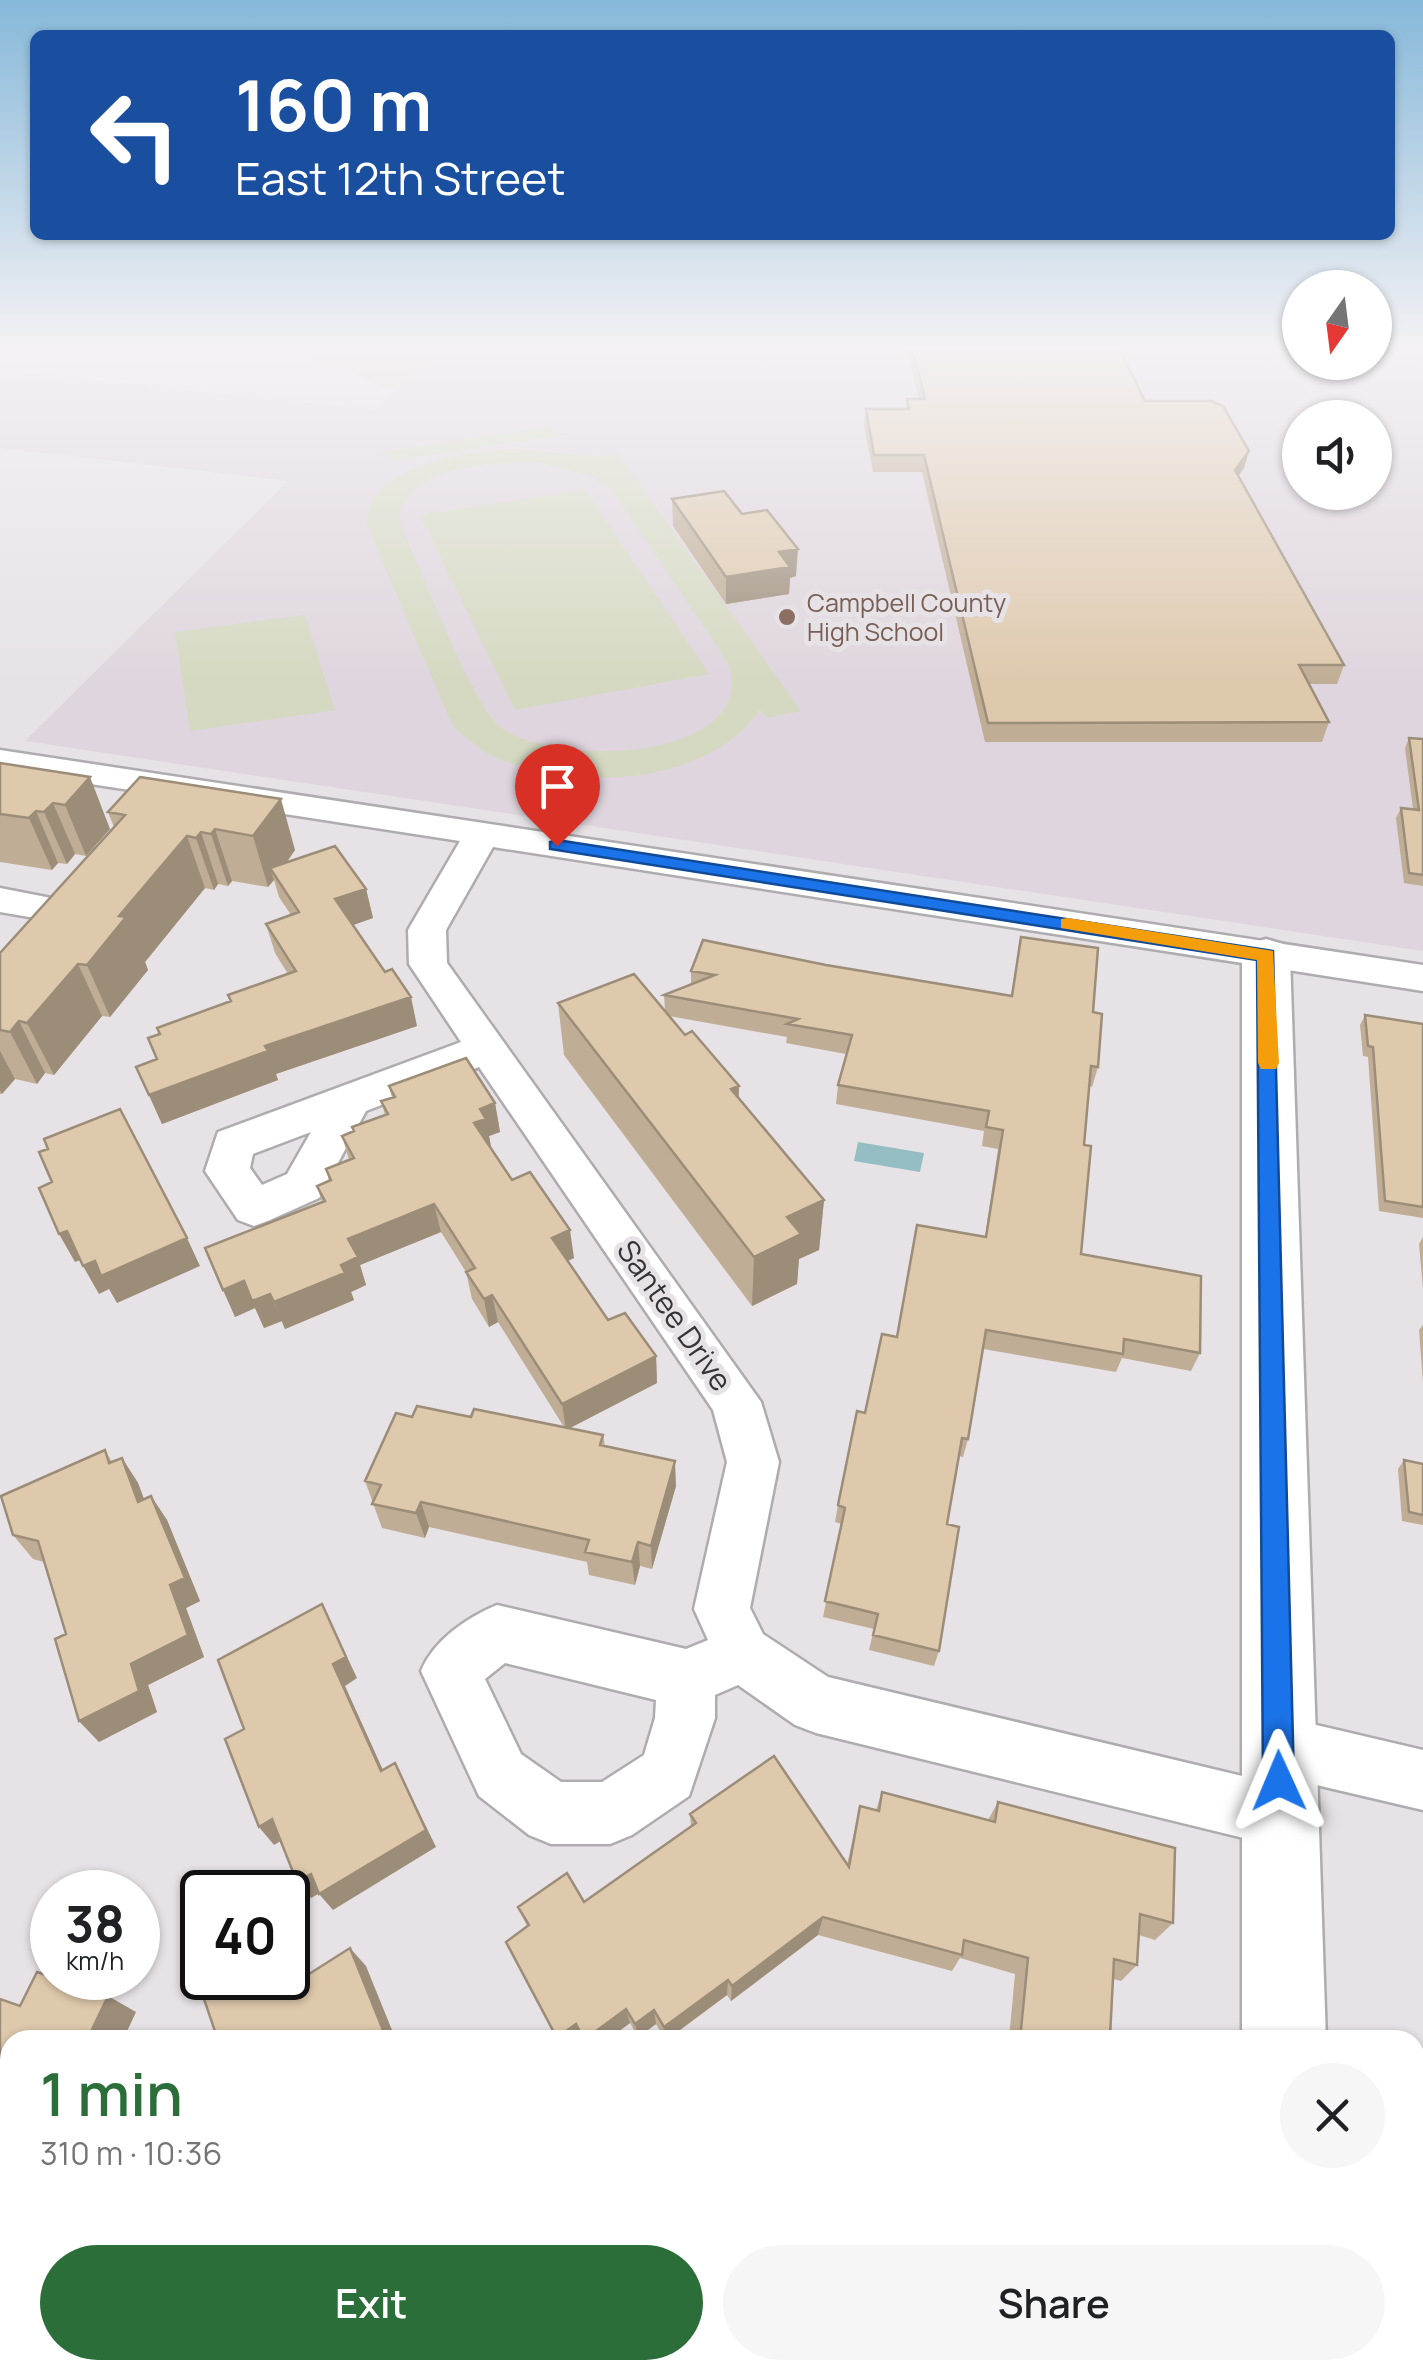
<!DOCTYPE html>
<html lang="en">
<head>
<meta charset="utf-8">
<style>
	:root { --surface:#fff; --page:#f6f6f6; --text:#202124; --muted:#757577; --accent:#2b6e39 }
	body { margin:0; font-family:Manrope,sans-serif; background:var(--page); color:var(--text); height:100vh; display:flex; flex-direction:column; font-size:38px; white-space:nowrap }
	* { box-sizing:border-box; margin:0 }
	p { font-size:32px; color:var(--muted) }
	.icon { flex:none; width:55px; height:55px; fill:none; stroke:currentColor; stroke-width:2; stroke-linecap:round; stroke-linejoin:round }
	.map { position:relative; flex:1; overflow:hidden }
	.details { position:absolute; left:0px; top:2030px; width:1425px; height:350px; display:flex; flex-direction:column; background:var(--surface); border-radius:30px 30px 0 0; box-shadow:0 2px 8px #0004 }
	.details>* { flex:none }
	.hud { position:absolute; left:30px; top:30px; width:1365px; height:210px; border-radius:15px; box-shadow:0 2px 8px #0004; background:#1a4fa0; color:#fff; overflow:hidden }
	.needle { width:65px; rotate:194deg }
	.tools { position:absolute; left:1282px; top:270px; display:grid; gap:20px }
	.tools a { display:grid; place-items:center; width:110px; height:110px; border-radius:50%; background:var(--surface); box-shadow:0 2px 8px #0004; font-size:50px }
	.speed { position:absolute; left:30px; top:1870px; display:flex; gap:20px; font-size:50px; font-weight:700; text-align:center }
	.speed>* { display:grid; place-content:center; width:130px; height:130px; border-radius:50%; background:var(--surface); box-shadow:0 2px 8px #0004; line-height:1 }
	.speed small { font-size:25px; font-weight:400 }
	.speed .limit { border:5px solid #111; border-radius:15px; background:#fff; color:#111 }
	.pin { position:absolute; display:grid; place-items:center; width:85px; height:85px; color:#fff; margin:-102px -42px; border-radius:50% 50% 50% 0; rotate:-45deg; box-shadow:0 0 10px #0007 }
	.pin .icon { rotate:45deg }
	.me { position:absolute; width:110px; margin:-55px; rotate:359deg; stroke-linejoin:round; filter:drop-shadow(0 0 8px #0008) }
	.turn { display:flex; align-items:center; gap:35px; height:210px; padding:0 40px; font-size:45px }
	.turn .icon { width:130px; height:130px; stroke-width:2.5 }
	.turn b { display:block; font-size:70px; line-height:85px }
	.round { display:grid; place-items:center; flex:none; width:105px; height:105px; border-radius:52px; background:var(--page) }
	.overview { display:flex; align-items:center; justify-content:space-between; height:170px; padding:0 40px }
	h1 { font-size:60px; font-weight:600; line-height:75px; color:var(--accent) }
	.button { display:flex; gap:20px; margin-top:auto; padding:20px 40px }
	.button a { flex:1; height:115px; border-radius:60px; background:var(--accent); color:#fff; font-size:40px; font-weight:600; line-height:115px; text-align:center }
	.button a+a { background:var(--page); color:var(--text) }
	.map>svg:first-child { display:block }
	.built { fill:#dfd5de; fill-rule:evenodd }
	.green { fill:#d5d9c1; fill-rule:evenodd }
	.water { fill:#94bec4 }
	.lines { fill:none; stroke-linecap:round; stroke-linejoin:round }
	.street-casing { stroke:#afacaf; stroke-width:5 }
	.secondary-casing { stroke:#afacaf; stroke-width:5 }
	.street { fill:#fff; fill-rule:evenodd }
	.secondary { fill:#fff; fill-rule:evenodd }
	.wall { fill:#c0ad95 }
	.shaded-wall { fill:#9c8d79 }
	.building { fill:#dfc9ad; stroke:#9c8d79; stroke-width:2.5 }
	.route { fill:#1a73e8; stroke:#114b97; stroke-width:2.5 }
	.slow { fill:#f59e0b }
	.education-dot { fill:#8d6e63; stroke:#e6e2e6; stroke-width:4 }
	.labels { text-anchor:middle; stroke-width:10; stroke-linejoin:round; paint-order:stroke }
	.far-education-label { font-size:25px; fill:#785e54; stroke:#e6e2e6; text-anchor:start }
	.street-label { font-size:30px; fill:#353435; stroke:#e6e2e6 }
</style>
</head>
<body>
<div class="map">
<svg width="1423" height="2380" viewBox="0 0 1423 2380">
	<rect width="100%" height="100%" fill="#e6e2e6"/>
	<!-- built -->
	<path class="built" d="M 436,350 L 1300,350 L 1300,362 L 1375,362 L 1375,350 L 1423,350 L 1423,951 L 25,741 L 288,481 L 0,448 L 0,370 L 375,410 ZM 1300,418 L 1375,418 L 1375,492 L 1300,492 Z"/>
	<!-- green -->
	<path class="green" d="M 244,350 L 436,350 L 394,391 L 318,360 Z
		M 549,427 L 554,434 L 573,433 L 393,461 L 389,454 L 370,454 Z
		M 510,449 C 546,450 582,459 618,454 L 801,711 L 767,718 L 760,710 C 708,784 581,792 502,760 C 482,752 467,739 452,725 L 367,525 C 365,466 466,452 510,449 ZM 540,463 L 589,475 L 612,490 L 728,663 C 762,759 557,771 499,726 C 472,704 417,560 399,520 C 403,465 499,461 540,463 Z
		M 585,490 L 709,674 L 515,710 L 420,515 Z
		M 305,615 L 335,710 L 190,731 L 175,632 Z"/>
	<!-- water -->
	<path class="water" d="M 858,1142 L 924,1153 L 920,1172 L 854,1161 Z"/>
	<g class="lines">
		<defs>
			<path id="street" d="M 0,750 L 1423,965 L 1423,991 L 493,847 L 446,930 L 447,963 L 761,1402 L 779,1462 L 750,1608 L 763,1634 L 828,1677 L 1280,1785 L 1302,1794 L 1311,1816 L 1302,1838 L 1280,1847 L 816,1733 L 795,1725 L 738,1685 L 715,1695 L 715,1718 L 689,1796 L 632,1835 L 610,1844 L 551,1844 L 529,1835 L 479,1796 L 421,1671 C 434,1640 466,1618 497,1605 L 686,1649 L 708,1640 L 694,1609 L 727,1462 L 713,1410 L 479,1067 L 366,1111 L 319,1198 L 270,1220 L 254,1226 L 238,1220 L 205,1171 L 218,1132 L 461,1042 L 409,964 L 408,930 L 460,841 L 0,770 ZM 311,1132 L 287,1174 L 262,1185 L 250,1168 L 253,1154 ZM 505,1663 L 656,1700 L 655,1718 L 644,1755 L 602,1782 L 561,1782 L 521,1754 L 485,1679 Z
				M 0,888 L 77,903 L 83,911 L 77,919 L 64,923 L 0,912 Z
				M 1278,1716 L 1423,1750 L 1423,1810 L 1278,1776 L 1257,1767 L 1248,1746 L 1257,1725 Z
				M 22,2370 L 98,2370 L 95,2380 L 17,2380 Z
				M 226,2370 L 302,2370 L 307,2380 L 229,2380 Z"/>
			<path id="secondary" d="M 1266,939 L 1283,944 L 1290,955 L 1326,2040 L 1242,2040 L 1242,955 L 1249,944 Z
				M 1248,2370 L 1342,2370 L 1343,2380 L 1249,2380 Z"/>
		</defs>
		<!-- street casing -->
		<use href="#street" class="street-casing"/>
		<!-- secondary casing -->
		<use href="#secondary" class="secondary-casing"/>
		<!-- street -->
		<use href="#street" class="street"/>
		<!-- secondary -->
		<use href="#secondary" class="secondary"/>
	</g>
	<!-- wall -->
	<path class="wall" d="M 907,350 L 1120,350 L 1145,401 L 1249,451 L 1244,468 L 1238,477 L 1344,665 L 1337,684 L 1309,684 L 1329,722 L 1322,742 L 985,742 L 922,472 L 873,472 L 864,426 L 866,409 L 906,409 L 907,399 L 919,399 Z
		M 672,499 L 742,514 L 796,576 L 790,578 L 789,594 L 726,604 L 673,526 Z
		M 1409,738 L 1423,739 L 1423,886 L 1404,883 L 1396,818 L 1401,808 L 1413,809 L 1405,748 Z
		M 0,763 L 110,829 L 86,856 L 75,854 L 67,864 L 58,863 L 52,870 L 0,862 Z
		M 140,777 L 295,850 L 287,862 L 366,889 L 373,918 L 353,925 L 417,1026 L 276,1074 L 278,1080 L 162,1124 L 136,1067 L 156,1059 L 148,1038 L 230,1001 L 228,995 L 288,974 L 275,953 L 266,924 L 291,915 L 279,897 L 274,880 L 268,887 L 232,881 L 228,886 L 218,884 L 214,890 L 205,888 L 145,962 L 148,970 L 110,1017 L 102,1016 L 54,1075 L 45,1073 L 37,1084 L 15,1079 L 2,1094 L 0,1094 L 0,953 L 114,827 L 108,812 Z
		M 1021,937 L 1093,1012 L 1098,1067 L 1092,1087 L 1090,1086 L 1084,1145 L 1081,1254 L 1200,1353 L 1191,1371 L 1122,1358 L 1116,1372 L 983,1349 L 968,1439 L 963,1457 L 959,1456 L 947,1524 L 939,1651 L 934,1666 L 869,1650 L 874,1629 L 823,1617 L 842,1524 L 835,1522 L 838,1505 L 865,1413 L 897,1337 L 985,1237 L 998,1149 L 982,1146 L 984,1131 L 836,1104 L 838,1085 L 846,1054 L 786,1043 L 787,1037 L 669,1016 L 824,1200 L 819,1250 L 799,1259 L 797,1284 L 752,1306 L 564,1055 L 558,1003 L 665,1010 L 664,995 L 691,985 L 691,971 L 826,965 L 1011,996 Z
		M 1365,1015 L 1423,1024 L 1423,1218 L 1379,1211 L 1368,1057 L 1363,1056 L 1360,1025 Z
		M 389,1086 L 495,1103 L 500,1132 L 489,1136 L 491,1147 L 512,1180 L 574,1258 L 568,1261 L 608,1320 L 656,1356 L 657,1383 L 570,1428 L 603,1435 L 605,1446 L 676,1486 L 652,1569 L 640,1566 L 635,1585 L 589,1575 L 587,1562 L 429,1527 L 425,1538 L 382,1528 L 365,1481 L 412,1417 L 471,1417 L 564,1427 L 498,1322 L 489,1327 L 472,1299 L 466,1272 L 441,1232 L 360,1265 L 366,1285 L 351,1292 L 354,1300 L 285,1329 L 282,1321 L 264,1328 L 255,1308 L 235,1317 L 322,1202 L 317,1186 L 329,1181 L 326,1169 L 349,1160 L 342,1136 L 385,1115 L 381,1101 L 392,1098 Z
		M 1423,1237 L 1423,1289 L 1419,1244 Z
		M 1423,1325 L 1423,1383 L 1419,1330 Z
		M 105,1450 L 112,1462 L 122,1458 L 138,1483 L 144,1499 L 151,1496 L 167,1520 L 200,1601 L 186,1608 L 204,1657 L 148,1685 L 157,1712 L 99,1742 L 79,1721 L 66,1634 L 44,1562 L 33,1559 L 13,1535 Z
		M 1404,1460 L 1423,1464 L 1423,1525 L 1402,1521 L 1398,1469 Z
		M 882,1792 L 988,1820 L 998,1802 L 1173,1923 L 1155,1940 L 1139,1935 L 1137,1965 L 1121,1981 L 1113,1979 L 1110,2036 L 1123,2040 L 1001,2040 L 1004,2037 L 1009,2039 L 1015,1974 L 960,1958 L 952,1971 L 818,1935 L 731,2001 L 727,1995 L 667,2040 L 665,2040 L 656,2024 L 638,2037 L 630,2023 L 607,2040 L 583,2040 L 581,2037 L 578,2040 L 557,2040 L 506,1942 L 527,1926 L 518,1907 L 584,1902 L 691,1827 L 690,1814 L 847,1865 L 860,1806 L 876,1810 Z
		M 959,2370 L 1126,2370 L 1125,2380 L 958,2380 Z"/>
	<!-- shaded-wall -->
	<path class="shaded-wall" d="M 1249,451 L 1244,468 L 1230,488 L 1235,470 Z
		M 798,549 L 796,576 L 790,578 L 789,594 L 726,604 L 726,577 L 779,552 Z
		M 90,777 L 110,829 L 86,856 L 65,805 Z
		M 281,799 L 295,850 L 276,877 L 270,868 L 274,880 L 268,887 L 253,836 Z
		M 53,803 L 75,854 L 67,864 L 44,812 Z
		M 36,811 L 58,863 L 52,870 L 29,818 Z
		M 215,829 L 232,881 L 228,886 L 211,834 Z
		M 201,832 L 218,884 L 214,890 L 196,838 Z
		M 187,836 L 205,888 L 145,962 L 148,970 L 110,1017 L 87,965 L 119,916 Z
		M 366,889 L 373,918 L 342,929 L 335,899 Z
		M 78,964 L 102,1016 L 54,1075 L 27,1023 Z
		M 411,997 L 417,1026 L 276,1074 L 278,1080 L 162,1124 L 149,1095 L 265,1046 Z
		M 19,1021 L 45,1073 L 37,1084 L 10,1032 Z
		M 0,1051 L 15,1079 L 2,1094 L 0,1090 Z
		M 739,1086 L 738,1137 L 731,1089 Z
		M 495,1103 L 500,1132 L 489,1136 L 491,1147 L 474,1123 L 480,1109 Z
		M 824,1200 L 819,1250 L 799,1259 L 797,1284 L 752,1306 L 754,1257 L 787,1217 Z
		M 434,1204 L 441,1232 L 360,1265 L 366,1285 L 351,1292 L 354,1300 L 285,1329 L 274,1302 L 341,1265 L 348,1239 Z
		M 570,1230 L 574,1258 L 556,1266 L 552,1238 Z
		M 67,1231 L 83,1259 L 75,1262 L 59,1234 Z
		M 187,1238 L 200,1266 L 117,1303 L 109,1289 L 99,1294 L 83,1266 L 95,1261 Z
		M 244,1281 L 255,1308 L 235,1317 L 223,1290 Z
		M 270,1294 L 282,1321 L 264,1328 L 252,1301 Z
		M 492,1295 L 498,1322 L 489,1327 L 484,1299 Z
		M 656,1356 L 657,1383 L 566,1430 L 562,1404 Z
		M 122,1458 L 138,1483 L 154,1526 L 138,1502 Z
		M 675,1461 L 676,1486 L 652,1569 L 651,1546 Z
		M 151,1496 L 167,1520 L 200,1601 L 186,1608 L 204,1657 L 148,1685 L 157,1712 L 99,1742 L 79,1721 L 131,1664 L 170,1585 Z
		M 421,1502 L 429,1527 L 425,1538 L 416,1513 Z
		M 638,1542 L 640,1566 L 635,1585 L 632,1562 Z
		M 322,1604 L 357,1678 L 345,1686 L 392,1790 L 381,1771 L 333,1664 Z
		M 395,1763 L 436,1847 L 333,1910 L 319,1894 Z
		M 272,1819 L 287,1837 L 274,1845 L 259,1827 Z
		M 311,1874 L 325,1890 L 311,1898 L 297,1882 Z
		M 823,1917 L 818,1935 L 731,2001 L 732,1986 Z
		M 350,1948 L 366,1966 L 396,2040 L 387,2040 Z
		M 288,1968 L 294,1974 L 306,2005 L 287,1988 L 283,1978 L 288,1978 Z
		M 728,1980 L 727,1995 L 666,2040 L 664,2027 Z
		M 108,1996 L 136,2012 L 123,2040 L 87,2040 Z
		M 626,2009 L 630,2023 L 607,2040 L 584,2040 Z
		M 654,2010 L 656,2024 L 638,2037 L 635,2024 Z
		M 576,2024 L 581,2037 L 578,2040 L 558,2040 L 557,2038 Z
		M 10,2160 L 10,2213 L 0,2234 L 0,2181 Z
		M 489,2370 L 500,2370 L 487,2380 L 475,2380 Z"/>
	<!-- building -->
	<path class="building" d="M 913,350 L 1120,350 L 1145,401 L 1211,401 L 1223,406 L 1249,451 L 1235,470 L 1344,665 L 1299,665 L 1329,722 L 988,723 L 924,455 L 874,455 L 866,409 L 909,409 L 907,399 L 925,399 Z
		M 724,491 L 742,514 L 767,510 L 798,549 L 779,552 L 790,567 L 726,577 L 672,499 Z
		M 1409,738 L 1423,739 L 1423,875 L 1409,873 L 1401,808 L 1419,810 Z
		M 0,763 L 90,777 L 65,805 L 53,803 L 44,812 L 36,811 L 29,818 L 0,814 Z
		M 140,777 L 281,799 L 253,836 L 215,829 L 211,834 L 201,832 L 196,838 L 187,836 L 119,916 L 126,917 L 87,965 L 78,964 L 27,1023 L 19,1021 L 10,1032 L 0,1030 L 0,953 L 125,815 L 108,812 Z
		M 335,846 L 366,889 L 335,899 L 385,972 L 392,969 L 411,997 L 265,1046 L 268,1051 L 149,1095 L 136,1067 L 157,1059 L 148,1038 L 160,1034 L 157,1028 L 231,1001 L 228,995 L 296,971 L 266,924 L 299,912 L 270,868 Z
		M 1021,937 L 1098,948 L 1093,1012 L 1102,1014 L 1098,1067 L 1091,1066 L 1084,1145 L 1091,1146 L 1081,1254 L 1201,1276 L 1200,1353 L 1124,1339 L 1123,1354 L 986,1330 L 968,1439 L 962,1438 L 947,1524 L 959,1527 L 939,1651 L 873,1635 L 878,1614 L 825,1601 L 845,1508 L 838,1505 L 857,1411 L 865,1413 L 882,1334 L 897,1337 L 917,1225 L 986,1237 L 1003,1130 L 986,1127 L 989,1111 L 838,1085 L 852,1035 L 787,1024 L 798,1019 L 664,995 L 715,975 L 691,971 L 703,940 L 826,965 L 1012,996 Z
		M 634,974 L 685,1035 L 692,1031 L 739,1086 L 731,1089 L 824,1200 L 787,1217 L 801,1234 L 754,1257 L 558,1003 Z
		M 1365,1015 L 1423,1024 L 1423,1207 L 1385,1201 L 1373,1047 L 1368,1046 Z
		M 466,1058 L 495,1103 L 480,1109 L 486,1119 L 474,1123 L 512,1180 L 530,1172 L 570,1230 L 552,1238 L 608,1320 L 625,1313 L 656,1356 L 562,1404 L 492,1295 L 484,1299 L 466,1272 L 475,1268 L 434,1204 L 348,1239 L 358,1257 L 341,1265 L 345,1273 L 274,1302 L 270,1294 L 252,1301 L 244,1281 L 223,1290 L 205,1248 L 325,1201 L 317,1186 L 331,1180 L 326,1169 L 354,1158 L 342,1136 L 354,1131 L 352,1127 L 388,1114 L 381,1101 L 395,1097 L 389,1086 Z
		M 120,1109 L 187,1238 L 101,1276 L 95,1261 L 83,1266 L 67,1231 L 59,1234 L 39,1188 L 52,1182 L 39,1152 L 48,1149 L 44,1139 Z
		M 417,1406 L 471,1417 L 474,1409 L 603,1435 L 600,1445 L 675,1461 L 651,1546 L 638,1542 L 632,1562 L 585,1552 L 589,1540 L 421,1502 L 416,1513 L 372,1504 L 381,1485 L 365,1481 L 396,1413 L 412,1417 Z
		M 105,1450 L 109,1463 L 122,1458 L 138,1502 L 151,1496 L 185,1578 L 170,1585 L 188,1635 L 131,1664 L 139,1691 L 79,1721 L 55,1639 L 66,1634 L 38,1541 L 13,1535 L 1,1496 Z
		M 1404,1460 L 1423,1464 L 1423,1515 L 1409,1512 Z
		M 322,1604 L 346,1657 L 333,1664 L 381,1771 L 395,1763 L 426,1830 L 319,1894 L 311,1874 L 297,1882 L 272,1819 L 259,1827 L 225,1739 L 244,1729 L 218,1660 Z
		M 774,1756 L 849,1867 L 860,1806 L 879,1811 L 882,1792 L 995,1822 L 998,1802 L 1175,1848 L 1173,1923 L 1140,1914 L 1137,1965 L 1114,1959 L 1110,2036 L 1123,2040 L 1020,2040 L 1028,1958 L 964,1940 L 962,1955 L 823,1917 L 732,1986 L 728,1980 L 664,2027 L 654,2010 L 635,2024 L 626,2009 L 584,2040 L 576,2024 L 557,2038 L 506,1942 L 529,1925 L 518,1907 L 567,1873 L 584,1902 L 696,1823 L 690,1814 Z
		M 350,1948 L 387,2040 L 218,2040 L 204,1999 L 240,1978 L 283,1978 L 287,1988 Z
		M 37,1972 L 108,1996 L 87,2040 L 10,2040 L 10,2160 L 0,2181 L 0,1999 L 20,2006 Z
		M 330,2370 L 489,2370 L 475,2380 L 333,2380 Z
		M 971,2370 L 1126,2370 L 1125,2380 L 970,2380 Z"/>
	<!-- sky -->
	<linearGradient id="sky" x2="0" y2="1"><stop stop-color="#86b8da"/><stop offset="0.51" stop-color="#f4f2f4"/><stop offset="1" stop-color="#f4f2f4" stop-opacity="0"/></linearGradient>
	<rect width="1423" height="683" fill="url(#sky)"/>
	<!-- route -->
	<path class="route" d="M 557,840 L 1273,951 L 1294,1781 L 1290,1792 L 1279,1796 L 1268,1792 L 1263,1781 L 1257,960 L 550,849 L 550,842 Z"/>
	<!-- slow -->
	<path class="slow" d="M 1068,918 L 1273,951 L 1279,1063 L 1276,1069 L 1261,1069 L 1258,1063 L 1257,960 L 1061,928 L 1061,919 Z"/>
	<!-- markers -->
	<circle class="education-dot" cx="787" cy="617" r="10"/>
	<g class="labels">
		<!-- far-education labels -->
		<g class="far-education-label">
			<text x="807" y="612">Campbell County<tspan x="807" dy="29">High School</tspan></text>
		</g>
		<!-- street labels -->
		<g class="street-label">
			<text transform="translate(674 1316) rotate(55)" y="10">Santee Drive</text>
		</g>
	</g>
</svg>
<div class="tools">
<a><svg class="needle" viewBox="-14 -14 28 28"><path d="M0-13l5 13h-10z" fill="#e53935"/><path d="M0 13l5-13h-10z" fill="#757577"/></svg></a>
<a><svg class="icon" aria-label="sound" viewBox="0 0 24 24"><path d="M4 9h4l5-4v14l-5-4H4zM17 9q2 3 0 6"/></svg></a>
</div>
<div class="speed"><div>38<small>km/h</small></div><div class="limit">40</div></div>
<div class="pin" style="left:557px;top:846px;background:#d93025"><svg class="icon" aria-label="arrive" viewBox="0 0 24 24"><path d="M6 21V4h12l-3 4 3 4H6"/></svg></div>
<svg class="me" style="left:1279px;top:1781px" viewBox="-20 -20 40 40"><path d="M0-17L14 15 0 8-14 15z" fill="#1a73e8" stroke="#fff" stroke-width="4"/></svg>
<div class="hud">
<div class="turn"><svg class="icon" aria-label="left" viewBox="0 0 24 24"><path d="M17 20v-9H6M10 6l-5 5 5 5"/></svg><div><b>160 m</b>East 12th Street</div></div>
</div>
<section class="details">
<div class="overview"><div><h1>1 min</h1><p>310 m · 10:36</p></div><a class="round"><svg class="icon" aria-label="close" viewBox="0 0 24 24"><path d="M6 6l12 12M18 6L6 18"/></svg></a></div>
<div class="button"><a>Exit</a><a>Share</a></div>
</section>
</div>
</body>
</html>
